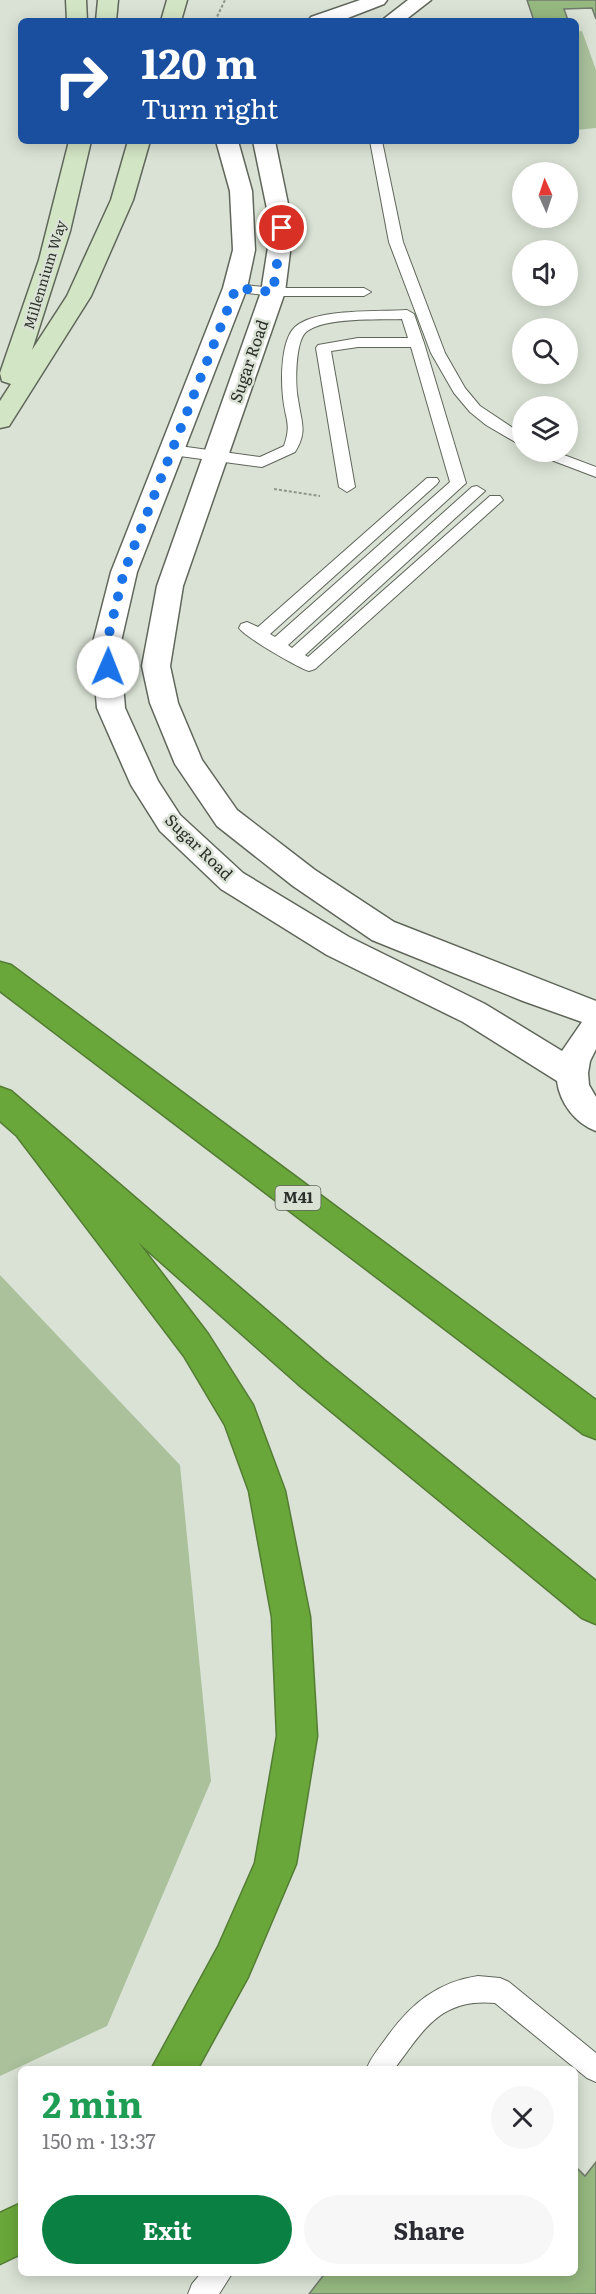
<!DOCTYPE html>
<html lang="en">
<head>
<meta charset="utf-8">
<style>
	:root { --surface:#fff; --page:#f7f7f7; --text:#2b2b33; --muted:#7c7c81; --accent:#0b8043 }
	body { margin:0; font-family:Literata,serif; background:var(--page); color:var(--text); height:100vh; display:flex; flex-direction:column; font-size:22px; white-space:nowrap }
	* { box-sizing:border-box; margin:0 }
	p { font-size:20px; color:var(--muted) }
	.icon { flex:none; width:33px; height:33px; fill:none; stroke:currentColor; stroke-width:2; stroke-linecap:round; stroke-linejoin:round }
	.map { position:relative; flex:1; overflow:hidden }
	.side { position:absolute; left:18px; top:2066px; width:560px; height:210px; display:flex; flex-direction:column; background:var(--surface); border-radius:9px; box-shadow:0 3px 15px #0003 }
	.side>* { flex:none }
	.banner { position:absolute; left:18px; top:18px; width:561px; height:126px; border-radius:9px; box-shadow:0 3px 15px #0003; background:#1a4fa0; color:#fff; overflow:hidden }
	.needle { width:39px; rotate:357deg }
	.tools { position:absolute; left:512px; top:162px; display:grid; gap:12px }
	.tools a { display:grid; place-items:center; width:66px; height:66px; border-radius:50%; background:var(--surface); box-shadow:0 3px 15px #0003; font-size:30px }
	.pin { position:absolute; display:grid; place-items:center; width:51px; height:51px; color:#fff; margin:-26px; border:3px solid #fff; border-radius:50%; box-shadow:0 2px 6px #0007 }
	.me { position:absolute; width:66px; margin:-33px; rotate:1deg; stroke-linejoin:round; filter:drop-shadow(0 0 4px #0008) }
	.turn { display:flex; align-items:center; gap:21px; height:126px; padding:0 24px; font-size:27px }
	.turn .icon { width:78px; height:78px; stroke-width:2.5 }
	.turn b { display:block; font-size:42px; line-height:51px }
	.round { display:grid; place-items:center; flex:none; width:63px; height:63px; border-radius:32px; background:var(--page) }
	.summary { display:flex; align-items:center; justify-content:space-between; height:102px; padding:0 24px }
	h1 { font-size:36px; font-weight:700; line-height:45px; color:#1e9e55 }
	.action { display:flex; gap:12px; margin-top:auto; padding:12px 24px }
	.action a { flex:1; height:69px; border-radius:36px; background:var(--accent); color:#fff; font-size:24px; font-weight:700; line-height:69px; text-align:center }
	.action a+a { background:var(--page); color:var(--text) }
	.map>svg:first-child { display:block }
	.green { fill:#aac19c }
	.building { fill:#95b87f; stroke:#71796d; stroke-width:1.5 }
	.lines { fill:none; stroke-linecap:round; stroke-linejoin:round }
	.lane-casing { stroke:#5f665a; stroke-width:2 }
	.street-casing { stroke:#5f665a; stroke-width:3 }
	.secondary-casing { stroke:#5f665a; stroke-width:3 }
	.highway-casing { stroke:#547d34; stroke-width:3 }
	.path { stroke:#8f958b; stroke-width:2; stroke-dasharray:3 2; stroke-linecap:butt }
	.lane { fill:#fff; fill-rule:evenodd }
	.street { fill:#fff; fill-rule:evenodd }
	.secondary { fill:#d2e5c4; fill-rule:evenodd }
	.highway { fill:#69a73a; fill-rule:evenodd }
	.route { stroke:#1a73e8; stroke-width:10; stroke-dasharray:0 18 }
	.labels { text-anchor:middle; stroke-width:5; stroke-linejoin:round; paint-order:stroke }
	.far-street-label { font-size:14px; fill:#2c302a; stroke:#dae2d5 }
	.shield { fill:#dae2d5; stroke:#60655d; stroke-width:1.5 }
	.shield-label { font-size:15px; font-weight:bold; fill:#2c302a }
	.street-label { font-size:16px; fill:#2c302a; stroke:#dae2d5 }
</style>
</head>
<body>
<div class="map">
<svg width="596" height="2294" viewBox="0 0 596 2294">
	<rect width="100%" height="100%" fill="#dae2d5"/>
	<!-- green -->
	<path class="green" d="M 582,31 L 596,70 L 596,128 L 576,130 L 576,32 Z
		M 0,1275 L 180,1465 L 211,1781 L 107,2026 L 0,2076 Z"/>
	<!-- building -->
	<path class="building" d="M 527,0 L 596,0 L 596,19 L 592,8 L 564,9 L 568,20 L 534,21 Z
		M 596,2162 L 596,2294 L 309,2294 L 326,2272 L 574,2272 L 574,2165 L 585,2176 Z"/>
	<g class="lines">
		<defs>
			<path id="lane" d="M 370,141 L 382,141 L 403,242 L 445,353 L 465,388 L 480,406 L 522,434 L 522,446 L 486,425 L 470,412 L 454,393 L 431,353 L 389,242 Z
				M 235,284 L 273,288 L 364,288 L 371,292 L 364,296 L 273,296 L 230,291 L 228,288 Z
				M 407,310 L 414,314 L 424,343 L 466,483 L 288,645 L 292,648 L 472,487 L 477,486 L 485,491 L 305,655 L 308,657 L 490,496 L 500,496 L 503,500 L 315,669 L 309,671 C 297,667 245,637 239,628 L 241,624 L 247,622 L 258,627 L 427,478 L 437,478 L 439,481 L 437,484 L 270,634 L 275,637 L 450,482 L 411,347 L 358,347 L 331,351 L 355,487 L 347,492 L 339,487 L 316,348 L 318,345 L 358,338 L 408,338 L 402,319 C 378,320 324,317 306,332 C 295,342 295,385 298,399 C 301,422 308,431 295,452 L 262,467 L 172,455 L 165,450 L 172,445 L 260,457 L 284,446 C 292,423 285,420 283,397 C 281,379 281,340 295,327 C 316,308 379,312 407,310 Z
				M 536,452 L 556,452 L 596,467 L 596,477 L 538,455 Z
				M 478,1976 L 500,1978 L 509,1982 L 596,2053 L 596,2082 L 587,2078 L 495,2003 C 441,1998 424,2029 395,2068 L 367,2068 C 371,2057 380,2047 387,2037 C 411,2004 437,1982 478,1976 Z
				M 202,2272 L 233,2272 L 219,2294 L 188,2294 L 192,2284 Z"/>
			<path id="street" d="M 360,0 L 387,0 L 384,4 L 340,21 L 308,21 L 311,17 Z
				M 408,0 L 431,0 L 404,21 L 381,21 Z
				M 216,141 L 238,141 L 252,191 L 255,250 L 247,288 L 137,572 L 120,646 L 125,708 L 158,781 L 180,815 L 243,873 L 349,937 L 485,1004 L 562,1051 L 582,1022 L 523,1001 L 372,940 L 293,886 L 217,826 L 175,764 L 150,703 L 142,666 L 157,586 L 261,292 L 271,228 L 253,141 L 275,141 L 293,228 L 285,292 L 183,586 L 170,666 L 178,703 L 202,760 L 237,810 L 315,870 L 394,922 L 596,1001 L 596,1049 L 590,1061 L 588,1073 L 589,1085 L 596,1097 L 596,1131 C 575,1123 560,1103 557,1081 L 463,1022 L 327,955 L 221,889 L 160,831 L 131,785 L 97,708 L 92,646 L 111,572 L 223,288 L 233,250 L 230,191 Z"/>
			<path id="secondary" d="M 66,0 L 86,0 L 87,21 L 67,21 Z
				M 98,0 L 118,0 L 116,21 L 96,21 Z
				M 167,0 L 187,0 L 181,21 L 161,21 Z
				M 69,141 L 91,141 L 70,231 L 32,350 L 67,296 L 111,200 L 128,141 L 150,141 L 133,200 L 91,296 L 9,426 L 0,428 L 0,401 L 11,384 L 2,381 L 0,373 L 39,260 Z"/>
			<path id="highway" d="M 0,962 L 11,965 L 596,1400 L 596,1439 L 583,1434 L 0,991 Z
				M 0,1087 L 11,1091 L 324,1360 L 596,1581 L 596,1624 L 582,1618 L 298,1384 L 138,1242 L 208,1334 L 253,1405 L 285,1491 L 310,1617 L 317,1736 L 296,1864 L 248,1977 L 198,2068 L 152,2068 L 218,1947 L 255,1863 L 277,1736 L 272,1617 L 249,1491 L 225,1425 L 184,1356 L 17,1136 L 0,1121 Z
				M 21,2203 L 21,2254 L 0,2264 L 0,2213 Z"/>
		</defs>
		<!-- lane casing -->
		<use href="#lane" class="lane-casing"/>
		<!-- street casing -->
		<use href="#street" class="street-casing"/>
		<!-- secondary casing -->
		<use href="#secondary" class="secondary-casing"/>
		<!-- highway casing -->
		<use href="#highway" class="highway-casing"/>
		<!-- path -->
		<path class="path" d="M 215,21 L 225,0
			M 274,489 L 320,496"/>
		<!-- lane -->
		<use href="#lane" class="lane"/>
		<!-- street -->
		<use href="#street" class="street"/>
		<!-- secondary -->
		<use href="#secondary" class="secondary"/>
		<!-- highway -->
		<use href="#highway" class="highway"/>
	</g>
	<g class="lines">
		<!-- route -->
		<path class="route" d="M 108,667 L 106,646 L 124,572 L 236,288 L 273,292 L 282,228"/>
	</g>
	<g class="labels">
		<!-- far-street labels -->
		<g class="far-street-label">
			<text transform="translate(45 275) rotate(-73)" y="5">Millennium Way</text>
		</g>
		<!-- shield labels -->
		<rect class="shield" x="275.5" y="1186" width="45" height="24" rx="4.5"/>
		<g class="shield-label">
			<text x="298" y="1203">M41</text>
		</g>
		<!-- street labels -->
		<g class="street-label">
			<text transform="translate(249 361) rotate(-71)" y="6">Sugar Road</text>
			<text transform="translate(199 847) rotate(44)" y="6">Sugar Road</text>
		</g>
	</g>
</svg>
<div class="tools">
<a><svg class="needle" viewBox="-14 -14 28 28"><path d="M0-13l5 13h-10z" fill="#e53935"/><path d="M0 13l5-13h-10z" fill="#7c7c81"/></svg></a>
<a><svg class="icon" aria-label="sound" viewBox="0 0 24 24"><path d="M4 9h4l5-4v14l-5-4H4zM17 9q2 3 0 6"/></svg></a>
<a><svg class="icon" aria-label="search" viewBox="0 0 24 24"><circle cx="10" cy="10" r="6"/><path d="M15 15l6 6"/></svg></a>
<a><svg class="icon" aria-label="layers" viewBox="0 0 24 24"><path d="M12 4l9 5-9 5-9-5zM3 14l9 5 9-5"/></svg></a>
</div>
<div class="pin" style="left:282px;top:228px;background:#d93025"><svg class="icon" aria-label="arrive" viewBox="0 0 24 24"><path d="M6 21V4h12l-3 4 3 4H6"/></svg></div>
<svg class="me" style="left:108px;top:667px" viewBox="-20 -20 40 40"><circle r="19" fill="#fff"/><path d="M0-13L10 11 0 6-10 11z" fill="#1a73e8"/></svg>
<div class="banner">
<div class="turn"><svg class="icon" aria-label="right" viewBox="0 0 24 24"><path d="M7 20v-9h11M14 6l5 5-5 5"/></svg><div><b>120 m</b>Turn right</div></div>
</div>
<section class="side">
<div class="summary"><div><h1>2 min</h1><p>150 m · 13:37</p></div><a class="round"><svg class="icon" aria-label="close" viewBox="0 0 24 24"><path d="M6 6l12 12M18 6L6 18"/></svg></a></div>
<div class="action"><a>Exit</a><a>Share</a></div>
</section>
</div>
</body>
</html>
